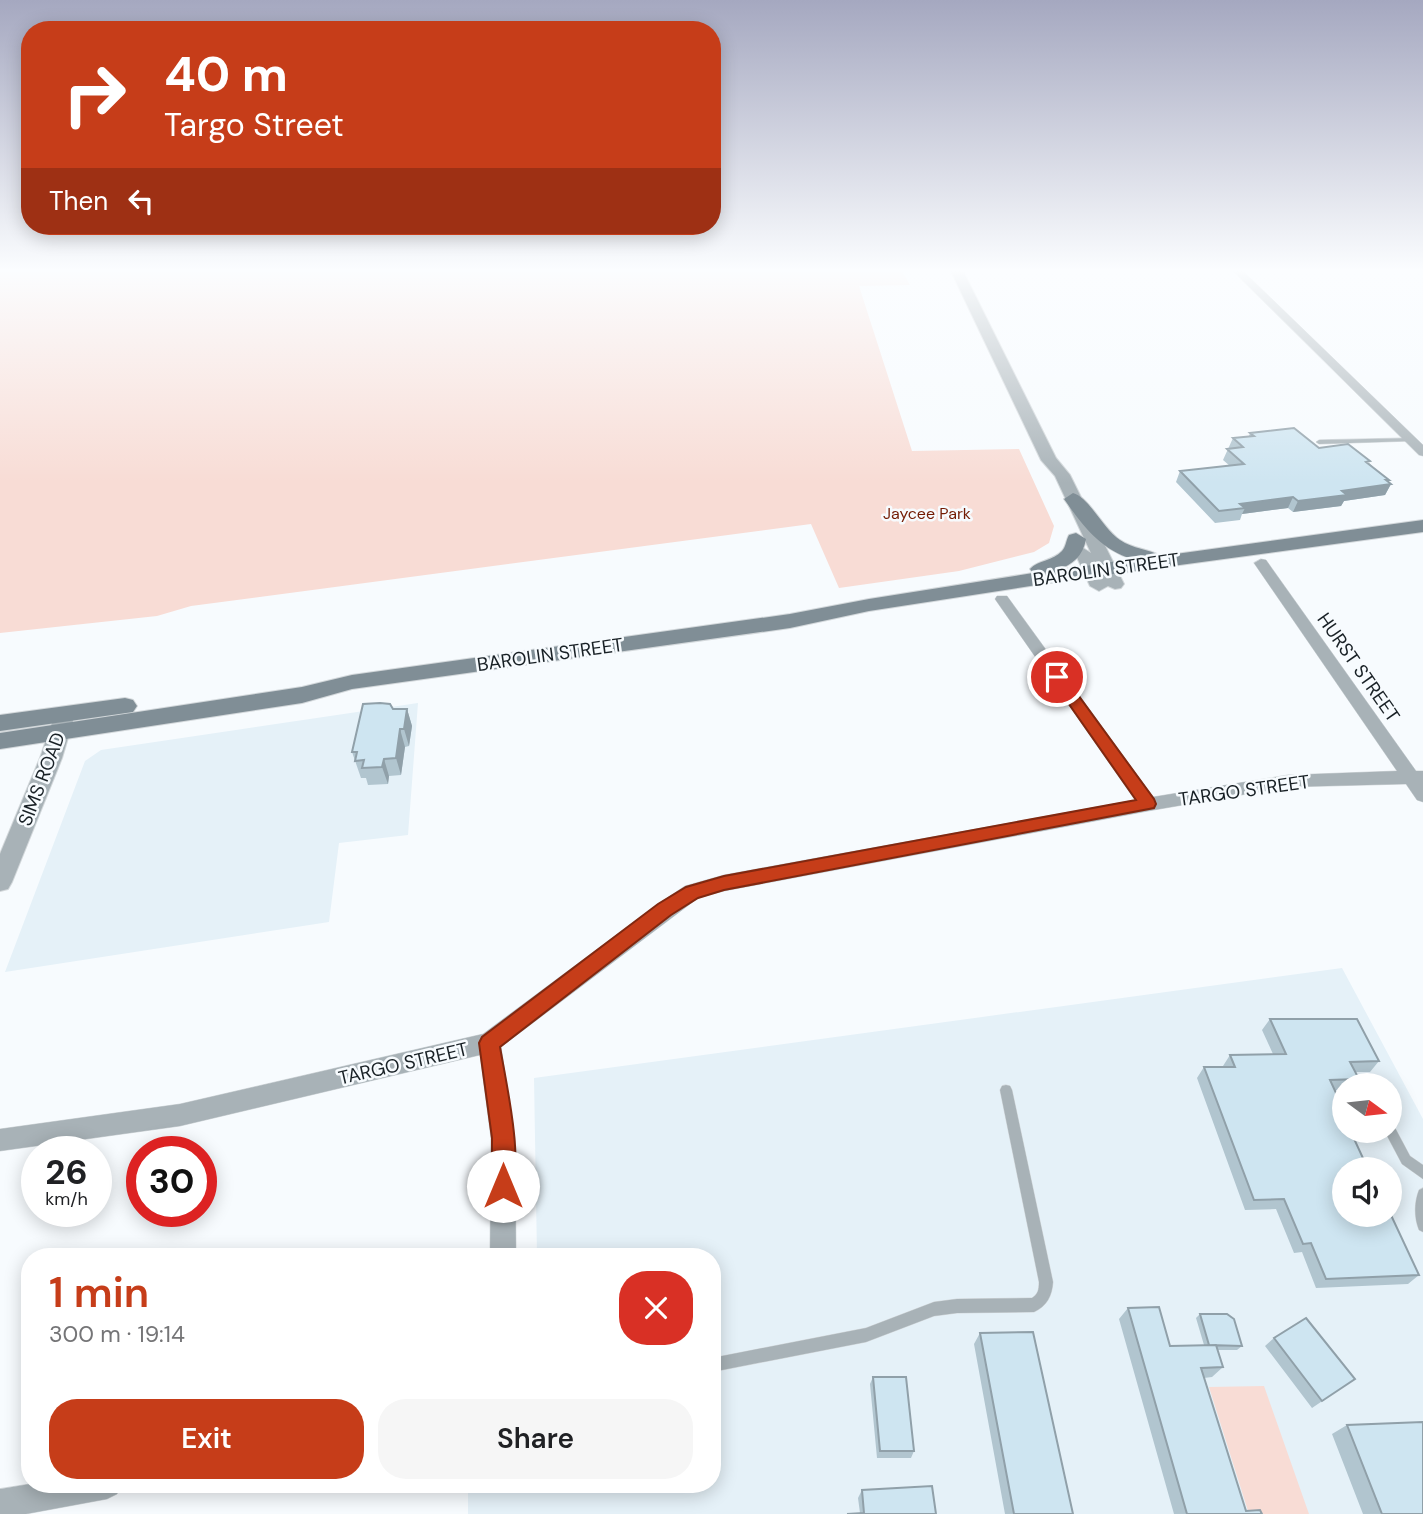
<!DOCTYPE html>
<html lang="en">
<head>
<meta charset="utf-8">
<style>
	:root { --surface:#fff; --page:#f6f6f6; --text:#202124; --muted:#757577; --accent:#c63d19 }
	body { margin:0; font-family:"DM Sans",sans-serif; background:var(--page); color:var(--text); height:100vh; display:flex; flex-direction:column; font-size:26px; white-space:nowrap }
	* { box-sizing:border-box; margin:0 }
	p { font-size:23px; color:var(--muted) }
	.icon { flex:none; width:38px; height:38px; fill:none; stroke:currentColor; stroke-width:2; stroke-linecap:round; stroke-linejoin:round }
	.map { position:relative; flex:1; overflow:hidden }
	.side { position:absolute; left:21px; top:1248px; width:700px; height:245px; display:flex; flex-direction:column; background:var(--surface); border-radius:28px; box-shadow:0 4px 18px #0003 }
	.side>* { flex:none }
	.banner { position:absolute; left:21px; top:21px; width:700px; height:214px; border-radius:28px; box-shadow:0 4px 18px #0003; background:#c63d19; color:#fff; overflow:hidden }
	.needle { width:46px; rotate:105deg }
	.buttons { position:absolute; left:1332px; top:1073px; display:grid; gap:14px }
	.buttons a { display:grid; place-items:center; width:70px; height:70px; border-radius:50%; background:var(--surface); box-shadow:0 4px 18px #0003; font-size:35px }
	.speed { position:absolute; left:21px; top:1136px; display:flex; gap:14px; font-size:35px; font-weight:700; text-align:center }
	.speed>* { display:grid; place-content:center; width:91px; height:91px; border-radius:50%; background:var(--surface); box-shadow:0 4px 18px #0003; line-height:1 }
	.speed small { font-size:18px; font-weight:400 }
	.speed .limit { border:10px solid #d22; background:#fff; color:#111 }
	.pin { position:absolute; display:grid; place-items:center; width:60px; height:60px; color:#fff; margin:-30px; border:4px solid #fff; border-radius:50%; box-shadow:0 2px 7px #0007 }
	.me { position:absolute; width:77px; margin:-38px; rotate:0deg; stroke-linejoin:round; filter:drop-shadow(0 0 5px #0008) }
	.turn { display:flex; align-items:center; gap:24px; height:147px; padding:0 28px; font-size:32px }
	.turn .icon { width:91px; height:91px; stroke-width:2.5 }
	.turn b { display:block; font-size:49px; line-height:60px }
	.then { display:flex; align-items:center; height:66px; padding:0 28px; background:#0003; gap:14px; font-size:26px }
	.round { display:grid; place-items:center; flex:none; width:74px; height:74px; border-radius:28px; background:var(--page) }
	.overview { display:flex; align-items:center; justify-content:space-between; height:119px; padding:0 28px }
	h1 { font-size:42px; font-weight:600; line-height:52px; color:var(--accent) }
	.cta { display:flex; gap:14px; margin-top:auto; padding:14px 28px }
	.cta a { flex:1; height:80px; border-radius:28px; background:var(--accent); color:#fff; font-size:28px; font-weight:600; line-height:80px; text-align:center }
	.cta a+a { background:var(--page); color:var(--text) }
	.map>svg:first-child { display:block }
	.built { fill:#e5f1f8; fill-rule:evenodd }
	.green { fill:#f8dcd5 }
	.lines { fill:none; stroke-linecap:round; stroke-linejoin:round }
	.service-casing { stroke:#d3d8db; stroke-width:1 }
	.minor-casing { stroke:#d3d8db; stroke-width:1 }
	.tertiary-casing { stroke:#d3d8db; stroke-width:2 }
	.secondary-casing { stroke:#d3d8db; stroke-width:2 }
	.service { fill:#a8b2b7; fill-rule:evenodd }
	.minor { fill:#a8b2b7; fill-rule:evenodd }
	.tertiary { fill:#a8b2b7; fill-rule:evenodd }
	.secondary { fill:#808e96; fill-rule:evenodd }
	.wall { fill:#b1c5cf }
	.shaded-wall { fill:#90a0a9 }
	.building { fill:#cee5f1; stroke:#90a0a9; stroke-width:2 }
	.route { fill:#c63d19; stroke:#812810; stroke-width:2 }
	.labels { text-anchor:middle; stroke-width:5; stroke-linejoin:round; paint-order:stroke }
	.far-park-label { font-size:16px; fill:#731b03; stroke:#f7fbfe }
	.street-label { font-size:19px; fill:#182025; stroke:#f7fbfe }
</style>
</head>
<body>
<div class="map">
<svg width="1423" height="1514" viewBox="0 0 1423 1514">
	<rect width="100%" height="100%" fill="#f7fbfe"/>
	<!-- built -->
	<path class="built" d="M 418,703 L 408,835 L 339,843 L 329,922 L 5,972 L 85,761 L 101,750 Z
		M 1342,968 L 1423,1119 L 1423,1514 L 468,1514 L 468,1484 L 712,1484 L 712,1256 L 537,1256 L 534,1078 ZM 1344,1085 L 1390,1085 L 1390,1130 L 1344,1130 ZM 1344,1169 L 1390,1169 L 1390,1214 L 1344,1214 Z"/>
	<!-- green -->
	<path class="green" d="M 0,271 L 902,271 L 910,285 L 859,286 L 912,451 L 1019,449 L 1054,526 L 1049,543 L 1034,552 L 959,571 L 839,588 L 811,524 L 191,606 L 157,616 L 0,633 Z
		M 1264,1386 L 1309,1514 L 1249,1514 L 1209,1387 Z"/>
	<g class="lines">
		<defs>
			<path id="service" d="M 1411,438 L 1413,439 L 1413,441 L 1319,444 L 1316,442 L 1319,440 Z
				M 1006,1085 L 1010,1086 L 1012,1090 L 1053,1282 C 1052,1296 1047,1306 1034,1312 L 957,1313 L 934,1316 L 866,1342 L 712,1372 L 712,1358 L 866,1328 L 934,1302 L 957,1299 L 1032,1298 C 1038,1294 1039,1290 1039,1282 L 1000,1090 L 1002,1086 Z
				M 1390,1124 L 1394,1126 L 1410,1156 L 1423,1165 L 1423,1179 L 1402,1164 L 1384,1130 L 1390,1130 Z
				M 1423,1188 L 1423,1232 L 1419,1230 C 1414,1218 1414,1202 1419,1190 Z"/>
			<path id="minor" d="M 1233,271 L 1243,271 L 1423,445 L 1423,456 L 1419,455 Z
				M 1261,559 L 1266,560 L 1416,771 L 1423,771 L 1423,802 L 1417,800 L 1406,784 L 1288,787 L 1148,811 L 724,891 L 698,898 L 501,1047 L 515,1138 L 516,1256 L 490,1256 L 491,1138 L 480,1055 L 180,1126 L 0,1151 L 0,1129 L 180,1104 L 483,1034 L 658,904 L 685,886 L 724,875 L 1135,800 L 995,599 L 997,596 L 1007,596 L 1153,797 L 1288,775 L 1397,771 L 1254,563 Z
				M 30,1484 L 122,1484 L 117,1494 L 107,1499 L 26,1514 L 0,1514 L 0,1489 Z"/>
			<path id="tertiary" d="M 951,271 L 963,271 L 1056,458 L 1070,475 L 1124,584 L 1121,588 L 1115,589 L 1108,586 L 1099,591 L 1090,586 L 1075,553 L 1083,548 L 1091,553 L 1055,476 L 1041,460 Z
				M 65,707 L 72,709 L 75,714 L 62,758 L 12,882 L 8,889 L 0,891 L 0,854 L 40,758 L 55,714 L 58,709 Z"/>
			<path id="secondary" d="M 1073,493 C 1089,497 1104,530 1120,540 C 1133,549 1149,549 1161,556 L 1423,520 L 1423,532 L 1069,580 L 869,611 L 790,628 L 352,689 L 302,703 L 0,749 L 0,733 L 302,687 L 352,675 L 790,614 L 869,599 L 1033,573 L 1030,569 C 1038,560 1053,561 1062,551 C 1066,547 1066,540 1069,535 L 1076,533 L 1086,539 C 1083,556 1073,564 1058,570 L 1132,559 C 1100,549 1083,526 1064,499 Z
				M 125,698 L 133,700 L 137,706 L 133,712 L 0,731 L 0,715 Z"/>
		</defs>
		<!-- service casing -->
		<use href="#service" class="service-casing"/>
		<!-- minor casing -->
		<use href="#minor" class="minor-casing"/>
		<!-- tertiary casing -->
		<use href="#tertiary" class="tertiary-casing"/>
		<!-- secondary casing -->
		<use href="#secondary" class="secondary-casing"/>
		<!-- service -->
		<use href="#service" class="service"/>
		<!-- minor -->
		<use href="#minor" class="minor"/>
		<!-- tertiary -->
		<use href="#tertiary" class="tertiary"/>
		<!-- secondary -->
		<use href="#secondary" class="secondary"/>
	</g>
	<!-- wall -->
	<path class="wall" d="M 1250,433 L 1319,448 L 1369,463 L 1391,484 L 1385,495 L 1344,501 L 1341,506 L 1293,512 L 1288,508 L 1242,514 L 1240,520 L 1215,523 L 1176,482 L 1180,471 L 1230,466 L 1223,460 L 1233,438 L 1249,436 Z
		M 393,709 L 407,709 L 412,726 L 409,746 L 405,747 L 401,775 L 389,776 L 388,784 L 368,785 L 366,778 L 361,778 L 352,752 Z
		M 1270,1019 L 1379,1061 L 1370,1072 L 1355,1072 L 1359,1079 L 1353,1085 L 1344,1085 L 1344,1090 L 1334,1090 L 1343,1108 L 1340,1111 L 1419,1275 L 1408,1284 L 1316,1288 L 1302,1252 L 1294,1253 L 1276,1209 L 1245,1210 L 1197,1078 L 1204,1067 L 1223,1067 L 1223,1066 L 1230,1055 L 1273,1054 L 1262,1030 Z
		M 1128,1308 L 1170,1346 L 1204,1345 L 1196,1318 L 1200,1314 L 1242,1346 L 1237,1350 L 1217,1350 L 1223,1367 L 1212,1377 L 1204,1378 L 1246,1511 L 1262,1514 L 1174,1514 L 1119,1319 Z
		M 980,1333 L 1073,1514 L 1005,1514 L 974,1344 Z
		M 1274,1338 L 1355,1379 L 1312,1408 L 1265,1346 Z
		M 873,1377 L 914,1451 L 911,1458 L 877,1458 L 870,1384 Z
		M 1347,1425 L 1423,1514 L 1363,1514 L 1332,1434 Z
		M 862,1490 L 936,1514 L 860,1513 L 858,1498 Z"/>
	<!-- shaded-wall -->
	<path class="shaded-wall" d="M 1386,480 L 1389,480 L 1387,485 L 1391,484 L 1385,495 L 1344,501 L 1341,506 L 1293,512 L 1298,501 Z
		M 1293,497 L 1288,508 L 1242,514 L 1245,508 L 1240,504 Z
		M 407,709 L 412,726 L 409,746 L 404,729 Z
		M 400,729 L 405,747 L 401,775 L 396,758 Z
		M 384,759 L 389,776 L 388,784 L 382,767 Z"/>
	<!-- building -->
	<path class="building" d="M 1294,428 L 1319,448 L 1348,444 L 1370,461 L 1366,462 L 1389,480 L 1386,480 L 1391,484 L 1342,491 L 1347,495 L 1298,501 L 1293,497 L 1240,504 L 1245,508 L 1219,511 L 1180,471 L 1244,464 L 1227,449 L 1243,447 L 1233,438 L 1254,436 L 1250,433 Z
		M 380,703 L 390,704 L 393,709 L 407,709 L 404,729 L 400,729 L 396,758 L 384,759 L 382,767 L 362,768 L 364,760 L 355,761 L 357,752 L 352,752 L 363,704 Z
		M 1270,1019 L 1357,1019 L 1379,1061 L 1350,1062 L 1359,1079 L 1330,1080 L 1343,1108 L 1339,1109 L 1344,1119 L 1344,1130 L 1350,1130 L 1368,1169 L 1344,1169 L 1344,1214 L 1390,1214 L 1390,1213 L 1419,1275 L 1326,1279 L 1311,1243 L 1303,1244 L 1284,1199 L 1254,1200 L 1204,1067 L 1235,1067 L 1230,1055 L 1286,1054 Z
		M 1159,1307 L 1170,1346 L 1216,1345 L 1223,1367 L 1201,1368 L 1246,1511 L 1260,1510 L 1262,1514 L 1187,1514 L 1128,1308 Z
		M 1200,1314 L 1227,1314 L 1234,1319 L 1242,1346 L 1209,1345 Z
		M 1306,1318 L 1355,1379 L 1322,1401 L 1274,1338 Z
		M 1033,1332 L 1073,1514 L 1014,1514 L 980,1333 Z
		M 873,1377 L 906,1377 L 914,1451 L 880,1451 Z
		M 1423,1422 L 1423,1514 L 1382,1514 L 1347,1425 Z
		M 932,1486 L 936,1514 L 847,1514 L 864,1513 L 862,1490 Z"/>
	<!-- sky -->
	<linearGradient id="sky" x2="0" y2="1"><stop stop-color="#a5a8c0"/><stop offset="0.56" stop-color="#fbfdff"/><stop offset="1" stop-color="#fbfdff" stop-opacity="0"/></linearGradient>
	<rect width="1423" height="483" fill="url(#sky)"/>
	<!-- route -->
	<path class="route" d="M 1057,672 L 1062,673 L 1154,799 L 1156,804 L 1154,808 L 724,890 L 698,898 L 671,915 L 500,1047 C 506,1082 524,1162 511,1193 L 503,1197 L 495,1193 L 492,1186 L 492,1138 L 479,1043 L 482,1037 L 658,904 L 686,887 L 724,876 L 1136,800 L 1050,677 Z"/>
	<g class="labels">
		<!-- far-park labels -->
		<g class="far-park-label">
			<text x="927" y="519">Jaycee Park</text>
		</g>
		<!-- street labels -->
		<g class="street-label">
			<text transform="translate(1106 569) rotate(-8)" y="7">BAROLIN STREET</text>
			<text transform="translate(550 654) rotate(-8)" y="7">BAROLIN STREET</text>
			<text transform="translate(1359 667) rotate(55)" y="7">HURST STREET</text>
			<text transform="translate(41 779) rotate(-69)" y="7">SIMS ROAD</text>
			<text transform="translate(1244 790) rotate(-8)" y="7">TARGO STREET</text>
			<text transform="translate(403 1063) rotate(-13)" y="7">TARGO STREET</text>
		</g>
	</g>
</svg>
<div class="buttons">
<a><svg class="needle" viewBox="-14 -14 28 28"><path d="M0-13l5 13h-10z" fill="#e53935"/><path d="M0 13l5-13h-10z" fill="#757577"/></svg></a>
<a><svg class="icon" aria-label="sound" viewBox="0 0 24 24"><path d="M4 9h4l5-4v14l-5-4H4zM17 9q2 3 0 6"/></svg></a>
</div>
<div class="speed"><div>26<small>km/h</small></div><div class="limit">30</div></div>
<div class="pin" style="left:1057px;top:677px;background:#d93025"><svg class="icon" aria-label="arrive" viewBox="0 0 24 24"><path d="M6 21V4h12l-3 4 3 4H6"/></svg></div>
<svg class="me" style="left:503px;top:1186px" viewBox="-20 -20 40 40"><circle r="19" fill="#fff"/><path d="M0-13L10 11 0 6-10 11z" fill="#c63d19"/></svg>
<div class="banner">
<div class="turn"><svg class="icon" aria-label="right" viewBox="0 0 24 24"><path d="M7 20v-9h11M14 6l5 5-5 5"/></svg><div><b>40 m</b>Targo Street</div></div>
<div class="then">Then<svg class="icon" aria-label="left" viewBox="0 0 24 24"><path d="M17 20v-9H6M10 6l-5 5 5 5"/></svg></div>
</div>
<section class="side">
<div class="overview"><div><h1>1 min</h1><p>300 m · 19:14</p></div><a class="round" style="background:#d93025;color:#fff"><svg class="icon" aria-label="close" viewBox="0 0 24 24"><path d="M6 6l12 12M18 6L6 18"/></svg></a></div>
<div class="cta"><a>Exit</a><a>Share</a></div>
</section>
</div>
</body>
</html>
